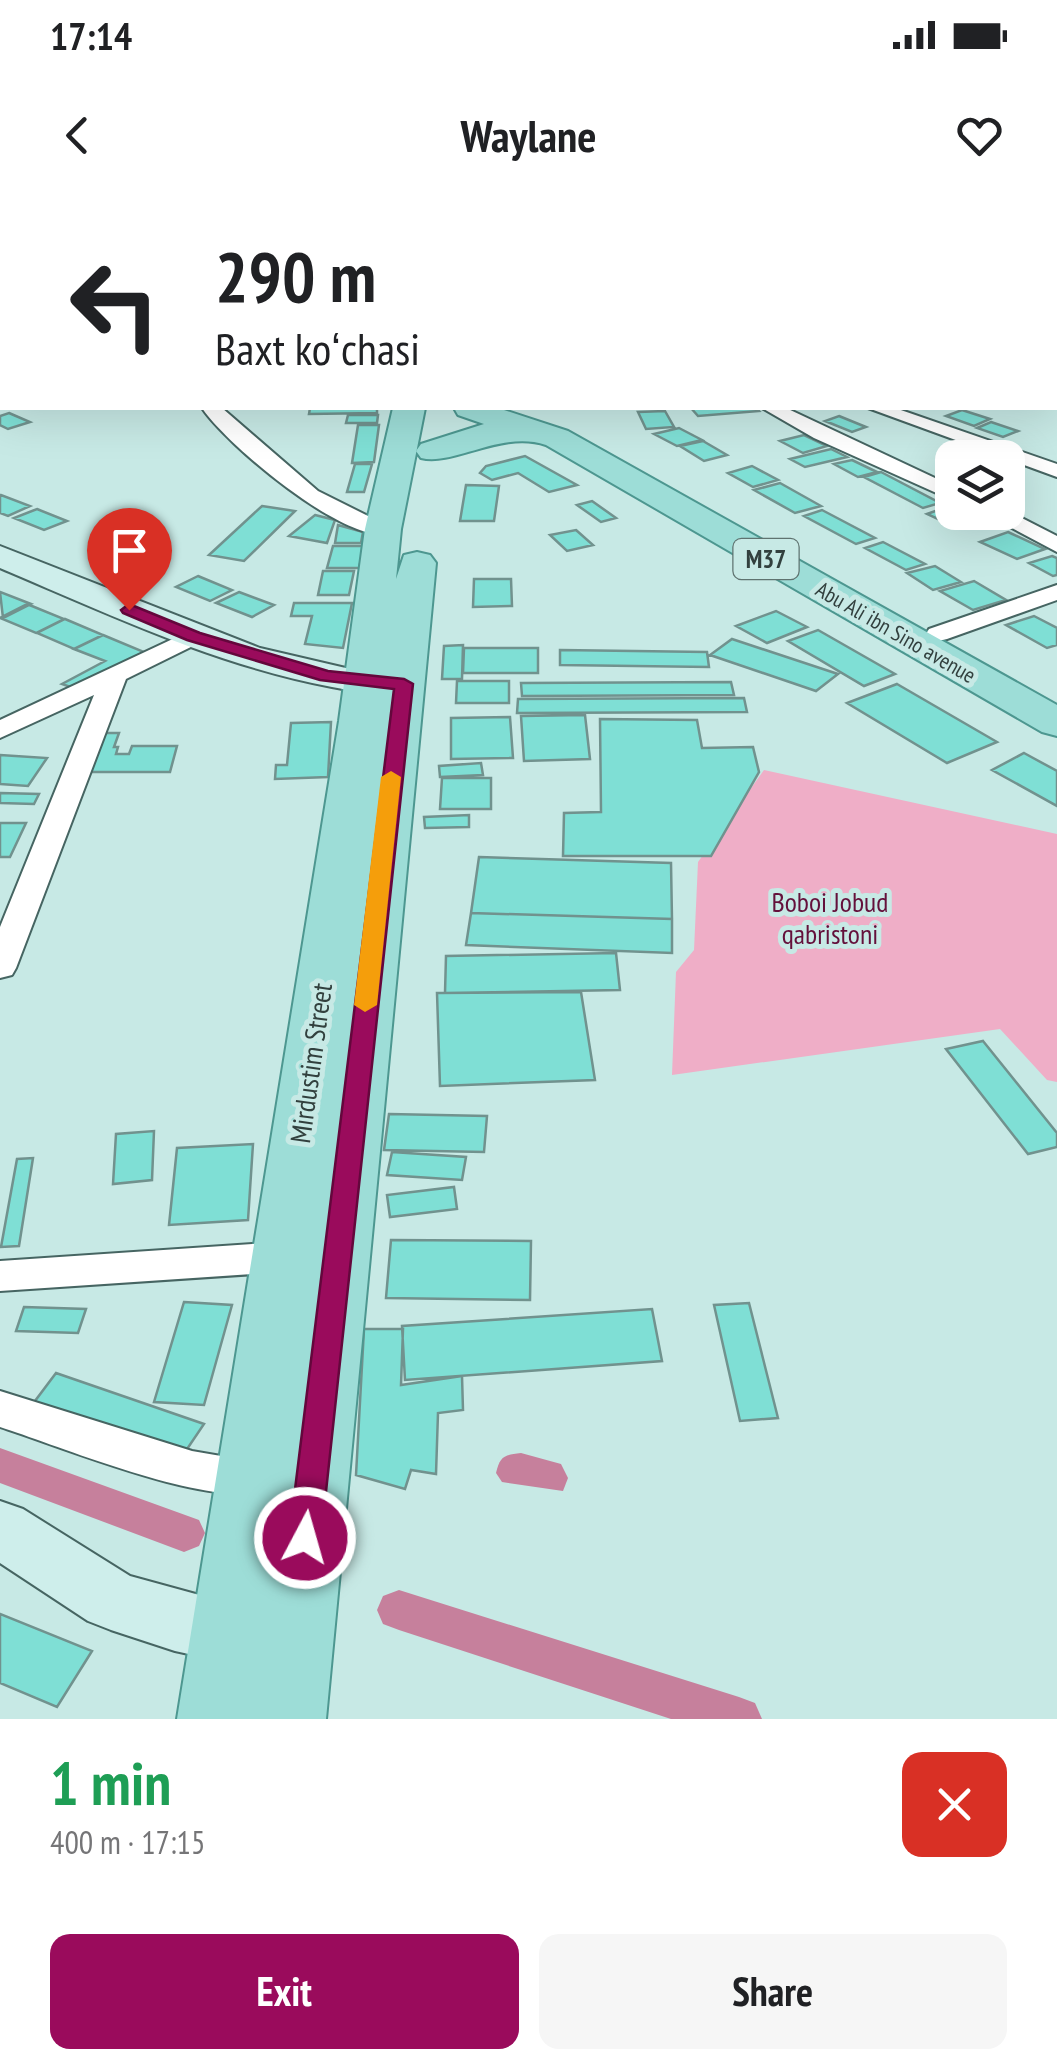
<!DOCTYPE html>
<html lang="en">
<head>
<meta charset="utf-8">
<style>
	:root { --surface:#fff; --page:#f6f6f6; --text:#202124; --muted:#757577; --accent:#9a0b5c }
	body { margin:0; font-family:"PT Sans Narrow",sans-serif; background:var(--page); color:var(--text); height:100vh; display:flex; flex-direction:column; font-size:38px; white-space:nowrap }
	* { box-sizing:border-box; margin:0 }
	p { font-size:32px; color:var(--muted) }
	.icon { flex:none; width:55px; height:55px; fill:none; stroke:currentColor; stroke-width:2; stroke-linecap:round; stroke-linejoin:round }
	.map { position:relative; height:1519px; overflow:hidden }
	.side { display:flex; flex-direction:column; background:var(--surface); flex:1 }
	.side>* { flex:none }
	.top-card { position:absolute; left:0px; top:0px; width:1058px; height:210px; box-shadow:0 10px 40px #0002; background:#fff; color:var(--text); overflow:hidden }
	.fabs { position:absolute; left:935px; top:240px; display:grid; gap:20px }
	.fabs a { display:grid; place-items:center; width:90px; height:90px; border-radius:20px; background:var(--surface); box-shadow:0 10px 40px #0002; font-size:50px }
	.pin { position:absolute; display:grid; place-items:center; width:85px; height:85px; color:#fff; margin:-102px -42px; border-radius:50% 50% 50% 0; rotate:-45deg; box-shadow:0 0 10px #0007 }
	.pin .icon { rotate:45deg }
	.me { position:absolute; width:110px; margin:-55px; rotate:6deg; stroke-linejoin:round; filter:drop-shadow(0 0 8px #0008) }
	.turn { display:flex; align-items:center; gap:35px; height:210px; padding:0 50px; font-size:45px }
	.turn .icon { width:130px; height:130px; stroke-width:2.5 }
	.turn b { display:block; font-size:70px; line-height:85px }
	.round { display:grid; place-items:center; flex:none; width:105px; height:105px; border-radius:20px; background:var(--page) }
	.headline { display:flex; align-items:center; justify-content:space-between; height:170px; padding:0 50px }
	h1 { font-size:60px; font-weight:800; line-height:75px; color:#1e9e55 }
	.button { display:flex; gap:20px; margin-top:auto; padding:20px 50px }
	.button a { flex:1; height:115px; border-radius:20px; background:var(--accent); color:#fff; font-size:40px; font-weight:800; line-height:115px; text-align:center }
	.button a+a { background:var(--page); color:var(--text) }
	.status { display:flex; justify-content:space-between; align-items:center; height:70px; padding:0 50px; background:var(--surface); direction:ltr }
	.status svg { height:28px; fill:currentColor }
	header { display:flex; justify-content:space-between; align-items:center; height:130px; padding:0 50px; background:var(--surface); font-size:45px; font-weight:800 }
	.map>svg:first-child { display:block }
	.green { fill:#efaec7 }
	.water { fill:#c6809c }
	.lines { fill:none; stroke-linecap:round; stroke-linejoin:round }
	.canal { fill:#c6809c; fill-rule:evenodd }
	.building { fill:#7fdfd5; stroke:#71928e; stroke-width:2.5 }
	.street-casing { stroke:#466562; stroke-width:4 }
	.secondary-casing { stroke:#466562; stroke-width:4 }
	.primary-casing { stroke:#4d9790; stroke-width:4 }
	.highway-casing { stroke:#4d9790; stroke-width:4 }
	.street { fill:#fff; fill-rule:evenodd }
	.secondary { fill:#ceeeeb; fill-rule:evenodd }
	.primary { fill:#9dddd7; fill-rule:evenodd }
	.highway { fill:#5bc6bc; fill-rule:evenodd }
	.route { fill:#9a0b5c; stroke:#64073c; stroke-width:2.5 }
	.slow { fill:#f59e0b }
	.labels { text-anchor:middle; stroke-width:10; stroke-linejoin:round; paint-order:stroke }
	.far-street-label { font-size:22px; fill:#32403e; stroke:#c7e9e5 }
	.shield { fill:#c7e9e5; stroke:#5f7370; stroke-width:2.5 }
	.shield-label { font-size:25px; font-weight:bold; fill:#32403e }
	.park-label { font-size:28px; fill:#64103b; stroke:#c7e9e5 }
	.street-label { font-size:28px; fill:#32403e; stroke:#c7e9e5 }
</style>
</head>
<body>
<div class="status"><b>17:14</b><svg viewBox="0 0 49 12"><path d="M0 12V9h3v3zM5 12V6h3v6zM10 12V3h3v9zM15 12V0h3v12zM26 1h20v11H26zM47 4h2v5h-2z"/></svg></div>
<header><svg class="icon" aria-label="back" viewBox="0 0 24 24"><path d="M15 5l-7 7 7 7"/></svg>Waylane<svg class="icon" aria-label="heart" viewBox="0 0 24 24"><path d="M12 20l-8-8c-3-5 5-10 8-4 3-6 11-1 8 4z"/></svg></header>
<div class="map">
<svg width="1057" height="1519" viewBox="0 0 1057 1519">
	<rect width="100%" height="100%" fill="#c7e9e5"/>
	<!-- green -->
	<path class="green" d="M 764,570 L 1057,634 L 1057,882 L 1047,880 L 1000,829 L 672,875 L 676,772 L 694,750 L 698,662 Z"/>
	<!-- water -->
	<path class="water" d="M 521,1253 L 561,1264 L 568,1278 L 563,1291 L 502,1282 L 496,1273 C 500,1256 504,1255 521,1253 Z"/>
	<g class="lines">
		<!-- canal -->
		<path class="canal" d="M 0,1248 L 199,1320 L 205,1333 L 199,1346 L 184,1352 L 0,1283 Z
			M 399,1390 L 739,1497 L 755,1503 L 762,1519 L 671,1519 L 399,1430 L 383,1424 L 377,1410 L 383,1396 Z"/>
	</g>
	<!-- building -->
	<path class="building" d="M 310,208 L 377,208 L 377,213 L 309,214 Z
		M 691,208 L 756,208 L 759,211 L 698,216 Z
		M 962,210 L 990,219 L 974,226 L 946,216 Z
		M 665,211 L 674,227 L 646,229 L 638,212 Z
		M 9,213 L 30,222 L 8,229 L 0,225 L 0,216 Z
		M 348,215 L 378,215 L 377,223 L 346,223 Z
		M 839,216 L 866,227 L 852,232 L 825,221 Z
		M 991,222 L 1018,231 L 1003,237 L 977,228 Z
		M 358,225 L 379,225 L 374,262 L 352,263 Z
		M 679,228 L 702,240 L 677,246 L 654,234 Z
		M 804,235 L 827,246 L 803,253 L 780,241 Z
		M 703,241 L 727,255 L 704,261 L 680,246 Z
		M 831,249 L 847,257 L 805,267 L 790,259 Z
		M 525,256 L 577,285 L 549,292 L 518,273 L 492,280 L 480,273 L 486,266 Z
		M 852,260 L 877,272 L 858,277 L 834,264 Z
		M 355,264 L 372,264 L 364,292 L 347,292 Z
		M 752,266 L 778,280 L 753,287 L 728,273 Z
		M 881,272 L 940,303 L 923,308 L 864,277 Z
		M 780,283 L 821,306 L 795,313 L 754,290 Z
		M 466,285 L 499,286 L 494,321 L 460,321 Z
		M 0,295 L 1,295 L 30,306 L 8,316 L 0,313 Z
		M 592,301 L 616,318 L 601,322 L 577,305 Z
		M 952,305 L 952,312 L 969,312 L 983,319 L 957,328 L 927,314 Z
		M 262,306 L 295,311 L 244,361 L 209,355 Z
		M 37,309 L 67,321 L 44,330 L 14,318 Z
		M 822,310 L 875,338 L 856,344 L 804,316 Z
		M 315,315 L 335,320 L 327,343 L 289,336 Z
		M 338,325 L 363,332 L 361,343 L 335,343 Z
		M 576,330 L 593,345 L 567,351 L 550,335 Z
		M 1008,332 L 1045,349 L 1017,359 L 980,342 Z
		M 883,342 L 925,364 L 906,370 L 865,348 Z
		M 333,346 L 364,346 L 359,368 L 327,368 Z
		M 1052,356 L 1057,358 L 1057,375 L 1053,376 L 1029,363 Z
		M 935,366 L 961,382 L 933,390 L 907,373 Z
		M 323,371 L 354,371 L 349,395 L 318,395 Z
		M 198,376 L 232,390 L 210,401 L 176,387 Z
		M 474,379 L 511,379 L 512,406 L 473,407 Z
		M 974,381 L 1006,400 L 973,410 L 940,391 Z
		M 0,392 L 31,404 L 3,418 Z
		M 239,392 L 274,405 L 252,417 L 216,403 Z
		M 294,403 L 352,403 L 343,448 L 305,444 L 312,416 L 291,416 Z
		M 27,404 L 64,419 L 36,433 L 0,418 Z
		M 776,411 L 807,427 L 767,443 L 736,426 Z
		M 1034,416 L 1057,428 L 1057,445 L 1047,448 L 1006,425 Z
		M 65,419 L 103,435 L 74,449 L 37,433 Z
		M 818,430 L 895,474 L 864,486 L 788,441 Z
		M 103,435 L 144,452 L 73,488 L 62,484 L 105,461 L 74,449 Z
		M 732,439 L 838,474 L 816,491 L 710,455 Z
		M 463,445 L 462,479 L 442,479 L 444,446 Z
		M 464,448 L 538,448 L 538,473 L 463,473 Z
		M 560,450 L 707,452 L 709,467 L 560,465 Z
		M 457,481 L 509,481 L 509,503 L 456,503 Z
		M 731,482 L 734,495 L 522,496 L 521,483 Z
		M 897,484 L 997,542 L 947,563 L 847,503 Z
		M 744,498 L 747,512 L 517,513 L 518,499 Z
		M 585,515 L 590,559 L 524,561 L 521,516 Z
		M 510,517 L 513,558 L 451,559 L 451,518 Z
		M 600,519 L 697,520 L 702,548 L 753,547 L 759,572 L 711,656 L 563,656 L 564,613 L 601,612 Z
		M 331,522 L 328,577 L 275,579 L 276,565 L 287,565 L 291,523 Z
		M 101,533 L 119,533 L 114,547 L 118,547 L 116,554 L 129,554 L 132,546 L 177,546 L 170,572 L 87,572 Z
		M 1024,553 L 1057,571 L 1057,606 L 992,570 Z
		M 0,555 L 47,558 L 28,586 L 0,584 Z
		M 481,563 L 483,575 L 440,577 L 439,566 Z
		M 442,578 L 491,578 L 491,609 L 440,609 Z
		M 0,593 L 39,594 L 34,604 L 0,603 Z
		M 469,615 L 469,627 L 425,628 L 424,617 Z
		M 0,623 L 26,623 L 10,657 L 0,657 Z
		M 479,657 L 671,663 L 672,719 L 471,713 Z
		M 471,713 L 672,719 L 672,753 L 466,745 Z
		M 616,753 L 620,790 L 445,793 L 446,756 Z
		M 581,792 L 595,880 L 440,886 L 437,793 Z
		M 983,841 L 1057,933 L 1057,947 L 1028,954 L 946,849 Z
		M 389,914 L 487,916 L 484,952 L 384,950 Z
		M 154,931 L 152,980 L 113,984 L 116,934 Z
		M 253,944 L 248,1020 L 169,1025 L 177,948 Z
		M 392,952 L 466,957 L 462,980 L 387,975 Z
		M 33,958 L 19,1046 L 1,1047 L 17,959 Z
		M 454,987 L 457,1009 L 390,1017 L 387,995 Z
		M 391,1040 L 531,1041 L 530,1100 L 386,1098 Z
		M 184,1102 L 232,1105 L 204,1205 L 154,1202 Z
		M 749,1103 L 778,1218 L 740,1221 L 714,1105 Z
		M 24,1107 L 86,1109 L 78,1133 L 16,1131 Z
		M 652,1109 L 662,1161 L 405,1180 L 402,1126 Z
		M 364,1129 L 403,1129 L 401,1185 L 462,1176 L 463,1210 L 438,1213 L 436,1274 L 411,1270 L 405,1289 L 356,1275 Z
		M 56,1173 L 204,1224 L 181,1258 L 32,1205 Z
		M 0,1414 L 92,1451 L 57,1507 L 0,1483 Z"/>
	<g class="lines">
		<defs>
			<path id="street" d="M 0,33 L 2,34 L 2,43 L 0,43 Z
				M 202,208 L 222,208 L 318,291 L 394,329 L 391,334 C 345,345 226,244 202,208 Z
				M 762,208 L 786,208 L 952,286 L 952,300 L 814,238 Z
				M 868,208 L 895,208 L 1057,264 L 1057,277 Z
				M 1008,311 L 1057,336 L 1057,352 L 982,312 Z
				M 1057,385 L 1057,400 L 947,439 L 938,441 L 926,434 L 929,429 Z
				M 194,429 L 203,431 L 206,436 L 203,441 L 126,479 L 16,768 L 12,775 L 0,778 L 0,727 L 94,495 L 0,538 L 0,520 Z
				M 284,1042 L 298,1047 L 304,1057 L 298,1067 L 284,1072 L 0,1091 L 0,1061 Z
				M 0,1191 L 192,1251 L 268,1264 L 274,1277 L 268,1290 C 212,1310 60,1246 0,1227 Z"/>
			<path id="secondary" d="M 0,346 L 260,448 L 350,469 L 416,476 L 421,484 L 416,492 C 390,498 358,492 332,487 C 215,465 109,414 0,368 Z
				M 0,1301 L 23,1309 L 130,1376 L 254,1410 L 264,1432 L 254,1454 L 230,1463 L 175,1451 L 111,1430 L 88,1421 L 0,1363 Z"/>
			<path id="primary" d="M 441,0 L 465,0 L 465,2 L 442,2 Z
				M 393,208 L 425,208 L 401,329 L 396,379 L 404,355 L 417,352 L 430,355 L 436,363 L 326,1519 L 177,1519 L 339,521 L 365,329 Z
				M 454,208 L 498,208 L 568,231 L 1057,505 L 1057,536 L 1042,532 L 546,245 C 501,230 455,266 421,258 L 416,251 L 421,244 L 484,224 L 458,215 Z"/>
			<path id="highway" d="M 494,0 L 526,0 L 527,2 L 495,2 Z
				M 1055,158 L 1057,158 L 1057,177 L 1055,177 Z"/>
		</defs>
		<!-- street casing -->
		<use href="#street" class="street-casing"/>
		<!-- secondary casing -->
		<use href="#secondary" class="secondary-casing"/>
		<!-- primary casing -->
		<use href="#primary" class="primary-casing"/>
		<!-- highway casing -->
		<use href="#highway" class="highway-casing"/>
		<!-- street -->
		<use href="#street" class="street"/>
		<!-- secondary -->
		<use href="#secondary" class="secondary"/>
		<!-- primary -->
		<use href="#primary" class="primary"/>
		<!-- highway -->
		<use href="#highway" class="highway"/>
	</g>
	<!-- route -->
	<path class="route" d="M 129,404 L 200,433 L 328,471 L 404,479 L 413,484 L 321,1338 L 317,1349 L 305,1353 L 294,1349 L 289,1338 L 394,489 L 320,480 L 187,440 L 123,413 L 121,410 Z"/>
	<!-- slow -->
	<path class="slow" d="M 391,571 L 401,577 L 377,805 L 365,812 L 354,805 L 381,577 Z"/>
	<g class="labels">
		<!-- far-street labels -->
		<g class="far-street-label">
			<text transform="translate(896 432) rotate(30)" y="8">Abu Ali ibn Sino avenue</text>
		</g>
		<!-- shield labels -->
		<rect class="shield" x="733.5" y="339" width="65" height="40" rx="8"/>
		<g class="shield-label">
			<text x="766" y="368">M37</text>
		</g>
		<!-- park labels -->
		<g class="park-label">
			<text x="830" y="712">Boboi Jobud<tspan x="830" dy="32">qabristoni</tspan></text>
		</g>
		<!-- street labels -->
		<g class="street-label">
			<text transform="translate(311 863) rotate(-82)" y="10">Mirdustim Street</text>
		</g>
	</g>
</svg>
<div class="fabs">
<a><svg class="icon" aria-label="layers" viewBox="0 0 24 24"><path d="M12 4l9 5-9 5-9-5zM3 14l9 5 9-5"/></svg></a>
</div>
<div class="pin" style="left:129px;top:410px;background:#d93025"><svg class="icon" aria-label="arrive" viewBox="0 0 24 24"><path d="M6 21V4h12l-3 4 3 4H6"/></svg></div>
<svg class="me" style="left:305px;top:1338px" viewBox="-20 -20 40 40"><circle r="17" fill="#9a0b5c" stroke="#fff" stroke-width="3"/><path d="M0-11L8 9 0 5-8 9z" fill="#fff"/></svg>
<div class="top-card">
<div class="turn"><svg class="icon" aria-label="left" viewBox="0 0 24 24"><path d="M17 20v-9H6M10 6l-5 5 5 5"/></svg><div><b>290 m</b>Baxt koʻchasi</div></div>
</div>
</div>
<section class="side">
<div class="headline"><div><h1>1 min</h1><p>400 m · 17:15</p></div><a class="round" style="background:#d93025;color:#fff"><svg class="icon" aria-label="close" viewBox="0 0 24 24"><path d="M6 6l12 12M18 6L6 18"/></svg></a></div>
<div class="button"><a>Exit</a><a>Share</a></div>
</section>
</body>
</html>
